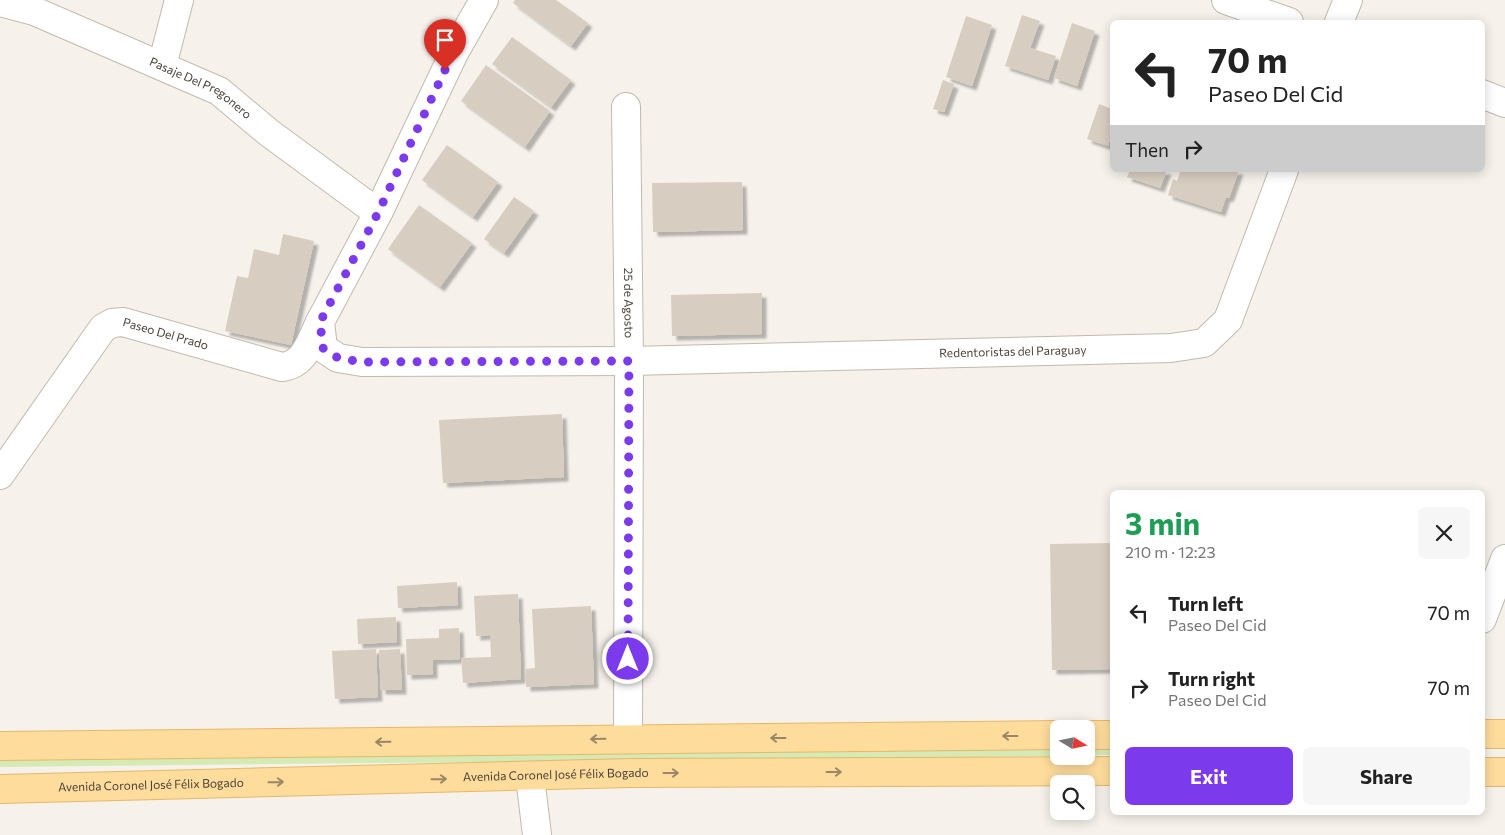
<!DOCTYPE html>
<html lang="en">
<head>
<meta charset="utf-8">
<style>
	:root { --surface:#fff; --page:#f6f6f6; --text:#222; --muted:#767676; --accent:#7c3aed }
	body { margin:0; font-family:Commissioner,sans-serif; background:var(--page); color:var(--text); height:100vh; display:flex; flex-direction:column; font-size:19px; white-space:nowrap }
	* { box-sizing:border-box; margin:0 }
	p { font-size:16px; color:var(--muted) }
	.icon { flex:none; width:28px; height:28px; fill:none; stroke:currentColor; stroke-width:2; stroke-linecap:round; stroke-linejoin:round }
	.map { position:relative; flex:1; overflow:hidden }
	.drawer { position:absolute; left:1110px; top:490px; width:375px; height:325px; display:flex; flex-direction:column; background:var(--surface); border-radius:8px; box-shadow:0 2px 12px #0003 }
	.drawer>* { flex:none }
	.guide { position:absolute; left:1110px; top:20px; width:375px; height:152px; border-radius:8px; box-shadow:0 2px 12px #0003; background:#fff; color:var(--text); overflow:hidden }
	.needle { width:32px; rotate:100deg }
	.fabs { position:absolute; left:1050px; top:720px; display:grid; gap:10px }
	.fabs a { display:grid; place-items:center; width:45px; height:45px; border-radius:8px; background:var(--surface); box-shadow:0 2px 12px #0003; font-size:25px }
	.pin { position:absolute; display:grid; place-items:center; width:42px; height:42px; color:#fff; margin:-51px -21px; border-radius:50% 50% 50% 0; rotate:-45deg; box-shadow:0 0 5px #0007 }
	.pin .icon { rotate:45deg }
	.me { position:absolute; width:55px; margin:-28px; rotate:0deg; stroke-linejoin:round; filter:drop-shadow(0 0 4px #0008) }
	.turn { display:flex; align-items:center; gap:18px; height:105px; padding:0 15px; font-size:22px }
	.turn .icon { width:65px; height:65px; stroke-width:2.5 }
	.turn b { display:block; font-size:35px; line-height:42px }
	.then { display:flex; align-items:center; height:48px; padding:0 15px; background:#0003; gap:10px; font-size:19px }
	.round { display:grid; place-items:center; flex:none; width:52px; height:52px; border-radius:8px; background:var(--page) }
	.summary { display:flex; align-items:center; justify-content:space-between; height:85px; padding:0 15px }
	h1 { font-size:30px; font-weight:700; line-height:38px; color:#1e9e55 }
	.button { display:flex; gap:10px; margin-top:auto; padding:10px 15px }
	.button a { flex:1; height:58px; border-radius:8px; background:var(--accent); color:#fff; font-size:20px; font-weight:700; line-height:58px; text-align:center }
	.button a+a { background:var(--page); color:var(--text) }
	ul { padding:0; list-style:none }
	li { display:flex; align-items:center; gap:15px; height:75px; padding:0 15px }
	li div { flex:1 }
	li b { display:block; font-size:19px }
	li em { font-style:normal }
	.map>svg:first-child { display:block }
	.green { fill:#d5eab5 }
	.building { fill:#d8cdc1; filter:url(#shadow) }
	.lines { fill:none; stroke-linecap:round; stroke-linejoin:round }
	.minor-casing { stroke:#c2b9ae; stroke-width:30 }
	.major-casing { stroke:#e5b86a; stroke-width:30 }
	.minor { stroke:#fff; stroke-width:28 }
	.major { stroke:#fedc9c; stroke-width:28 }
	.oneway { stroke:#9b8766 }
	.route { stroke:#7c3aed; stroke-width:9; stroke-dasharray:0 16.2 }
	.labels { text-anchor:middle; stroke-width:4; stroke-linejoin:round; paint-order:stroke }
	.street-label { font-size:12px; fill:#4a4239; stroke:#fff }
</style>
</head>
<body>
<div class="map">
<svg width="1505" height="835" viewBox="0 0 1505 835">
	<defs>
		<filter id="shadow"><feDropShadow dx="4.5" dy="4.5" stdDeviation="1" flood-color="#0004"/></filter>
	</defs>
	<rect width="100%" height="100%" fill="#f6f2eb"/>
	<!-- green -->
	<path class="green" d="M 1112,747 L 1112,755 L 1086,755 L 1086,748 Z
		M 1059,748 L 1059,756 L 0,767 L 0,758 Z"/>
	<!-- building -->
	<path class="building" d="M 515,0 L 556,0 L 588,23 L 571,46 L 513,3 Z
		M 1022,15 L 1040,21 L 1030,48 L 1056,56 L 1048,80 L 1005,66 Z
		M 966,16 L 992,25 L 972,86 L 946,77 Z
		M 1072,23 L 1095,31 L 1077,86 L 1054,78 Z
		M 512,37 L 571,80 L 551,107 L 492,64 Z
		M 486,65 L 550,111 L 525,147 L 461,101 Z
		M 943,80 L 954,84 L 944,112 L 933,109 Z
		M 1099,104 L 1112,109 L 1112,132 L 1108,146 L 1087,139 Z
		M 447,145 L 498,182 L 473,217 L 422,180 Z
		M 1130,170 L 1167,170 L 1160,188 L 1127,177 Z
		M 1181,170 L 1239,170 L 1229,198 L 1226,197 L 1221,212 L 1168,195 L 1173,179 L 1177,181 Z
		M 742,182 L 743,230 L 653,232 L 652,183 Z
		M 514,197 L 534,211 L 504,253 L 484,239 Z
		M 419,205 L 472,243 L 440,287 L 388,249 Z
		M 283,234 L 314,241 L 291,345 L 225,331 L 237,276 L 248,278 L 254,249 L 279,255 Z
		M 762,293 L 762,334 L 672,336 L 671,295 Z
		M 562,414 L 564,477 L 443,483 L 439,420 Z
		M 1112,543 L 1112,669 L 1052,670 L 1050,544 Z
		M 457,582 L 458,605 L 398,608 L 397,586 Z
		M 518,594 L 521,679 L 463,683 L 461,658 L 491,657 L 490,635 L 476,636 L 474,596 Z
		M 591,606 L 594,684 L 526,687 L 526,669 L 535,668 L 532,609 Z
		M 396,617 L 397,642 L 358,644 L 357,619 Z
		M 459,628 L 460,659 L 433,660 L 433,674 L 407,675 L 406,639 L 439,638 L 439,629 Z
		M 376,649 L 378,697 L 335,699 L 332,651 Z
		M 400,649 L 402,690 L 381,690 L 379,650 Z"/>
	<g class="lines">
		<defs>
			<g id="minor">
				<path id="s1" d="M 484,0 L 454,53 L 378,213 L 320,322 L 323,348 L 338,358 L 362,362 L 629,361 L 1171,348 L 1204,343 L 1228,320 L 1284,170"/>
				<path d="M 1226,0 L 1289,22"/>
				<path id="s2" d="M 0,2 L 34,11 L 219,91 L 268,132 L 378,213"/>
				<path d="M 1339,22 L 1348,0"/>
				<path d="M 162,66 L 179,0"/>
				<path d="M 1482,94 L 1505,103"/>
				<path id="s3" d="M 626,107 L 629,361 L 628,739"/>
				<path id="s4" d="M 0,475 L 103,328 L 112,323 L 123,322 L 282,367 C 305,365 311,340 320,322"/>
				<path d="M 1482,619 L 1505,559"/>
				<path d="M 530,777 L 537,835"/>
			</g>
			<g id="major">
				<path d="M 1482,734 L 1505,734"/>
				<path d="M 1086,735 L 1112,735"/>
				<path d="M 0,746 L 1059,735"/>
				<path d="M 1482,772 L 1505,772"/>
				<path id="s5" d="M 0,789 L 631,773 L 1112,771"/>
			</g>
		</defs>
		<!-- minor casing -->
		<use href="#minor" class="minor-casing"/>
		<!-- major casing -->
		<use href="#major" class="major-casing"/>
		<!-- minor -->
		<use href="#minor" class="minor"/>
		<!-- major -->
		<use href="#major" class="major"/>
	</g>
	<!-- one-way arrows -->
	<defs><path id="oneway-shaft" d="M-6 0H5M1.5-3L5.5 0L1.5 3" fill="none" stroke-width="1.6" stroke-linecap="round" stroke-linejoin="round" transform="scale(1.25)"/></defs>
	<g class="oneway">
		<use href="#oneway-shaft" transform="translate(1010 736) rotate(180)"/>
		<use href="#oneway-shaft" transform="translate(778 738) rotate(180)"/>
		<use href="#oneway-shaft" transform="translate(598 739) rotate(179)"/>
		<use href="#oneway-shaft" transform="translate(383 742) rotate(179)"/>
		<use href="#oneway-shaft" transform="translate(834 772)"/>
		<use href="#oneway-shaft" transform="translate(671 773)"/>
		<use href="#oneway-shaft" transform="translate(439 779) rotate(-1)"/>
		<use href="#oneway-shaft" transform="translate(276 782) rotate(-1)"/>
	</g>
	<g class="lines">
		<!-- route -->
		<path class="route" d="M 445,70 L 378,213 L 320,322 L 323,348 L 338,358 L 362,362 L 629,361 L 628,659"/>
	</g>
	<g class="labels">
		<!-- street labels -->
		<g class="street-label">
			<text dy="4" stroke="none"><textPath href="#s2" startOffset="219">Pasaje Del Pregonero</textPath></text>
			<text dy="4" stroke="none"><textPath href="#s3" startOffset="196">25 de Agosto</textPath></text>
			<text dy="4" stroke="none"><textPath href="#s4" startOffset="245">Paseo Del Prado</textPath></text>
			<text dy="4" stroke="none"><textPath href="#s1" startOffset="1081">Redentoristas del Paraguay</textPath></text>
			<text dy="4" stroke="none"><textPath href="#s5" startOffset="556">Avenida Coronel José Félix Bogado</textPath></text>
			<text dy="4" stroke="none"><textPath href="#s5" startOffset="151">Avenida Coronel José Félix Bogado</textPath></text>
		</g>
	</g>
</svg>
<div class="fabs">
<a><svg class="needle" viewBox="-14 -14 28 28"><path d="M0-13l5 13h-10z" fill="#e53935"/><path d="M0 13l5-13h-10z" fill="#767676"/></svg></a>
<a><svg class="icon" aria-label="search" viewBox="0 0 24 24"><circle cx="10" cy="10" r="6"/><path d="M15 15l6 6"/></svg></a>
</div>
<div class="pin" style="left:445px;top:70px;background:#d93025"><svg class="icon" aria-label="arrive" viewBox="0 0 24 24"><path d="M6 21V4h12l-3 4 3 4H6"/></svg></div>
<svg class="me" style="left:628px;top:659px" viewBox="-20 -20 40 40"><circle r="17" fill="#7c3aed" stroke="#fff" stroke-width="3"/><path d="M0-11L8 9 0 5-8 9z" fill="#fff"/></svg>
<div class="guide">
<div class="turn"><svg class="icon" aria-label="left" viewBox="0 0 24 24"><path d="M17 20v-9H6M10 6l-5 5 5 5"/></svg><div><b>70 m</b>Paseo Del Cid</div></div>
<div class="then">Then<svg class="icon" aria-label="right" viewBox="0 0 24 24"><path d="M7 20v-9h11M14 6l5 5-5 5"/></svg></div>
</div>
<section class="drawer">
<div class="summary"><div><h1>3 min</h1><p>210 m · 12:23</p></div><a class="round"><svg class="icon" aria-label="close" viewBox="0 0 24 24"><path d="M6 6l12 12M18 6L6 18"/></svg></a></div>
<ul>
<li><svg class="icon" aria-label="left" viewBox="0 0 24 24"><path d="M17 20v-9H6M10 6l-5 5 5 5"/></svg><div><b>Turn left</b><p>Paseo Del Cid</p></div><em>70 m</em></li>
<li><svg class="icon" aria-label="right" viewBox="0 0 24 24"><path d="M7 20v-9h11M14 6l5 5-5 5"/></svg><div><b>Turn right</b><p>Paseo Del Cid</p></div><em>70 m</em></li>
</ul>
<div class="button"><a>Exit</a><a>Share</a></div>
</section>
</div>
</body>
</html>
